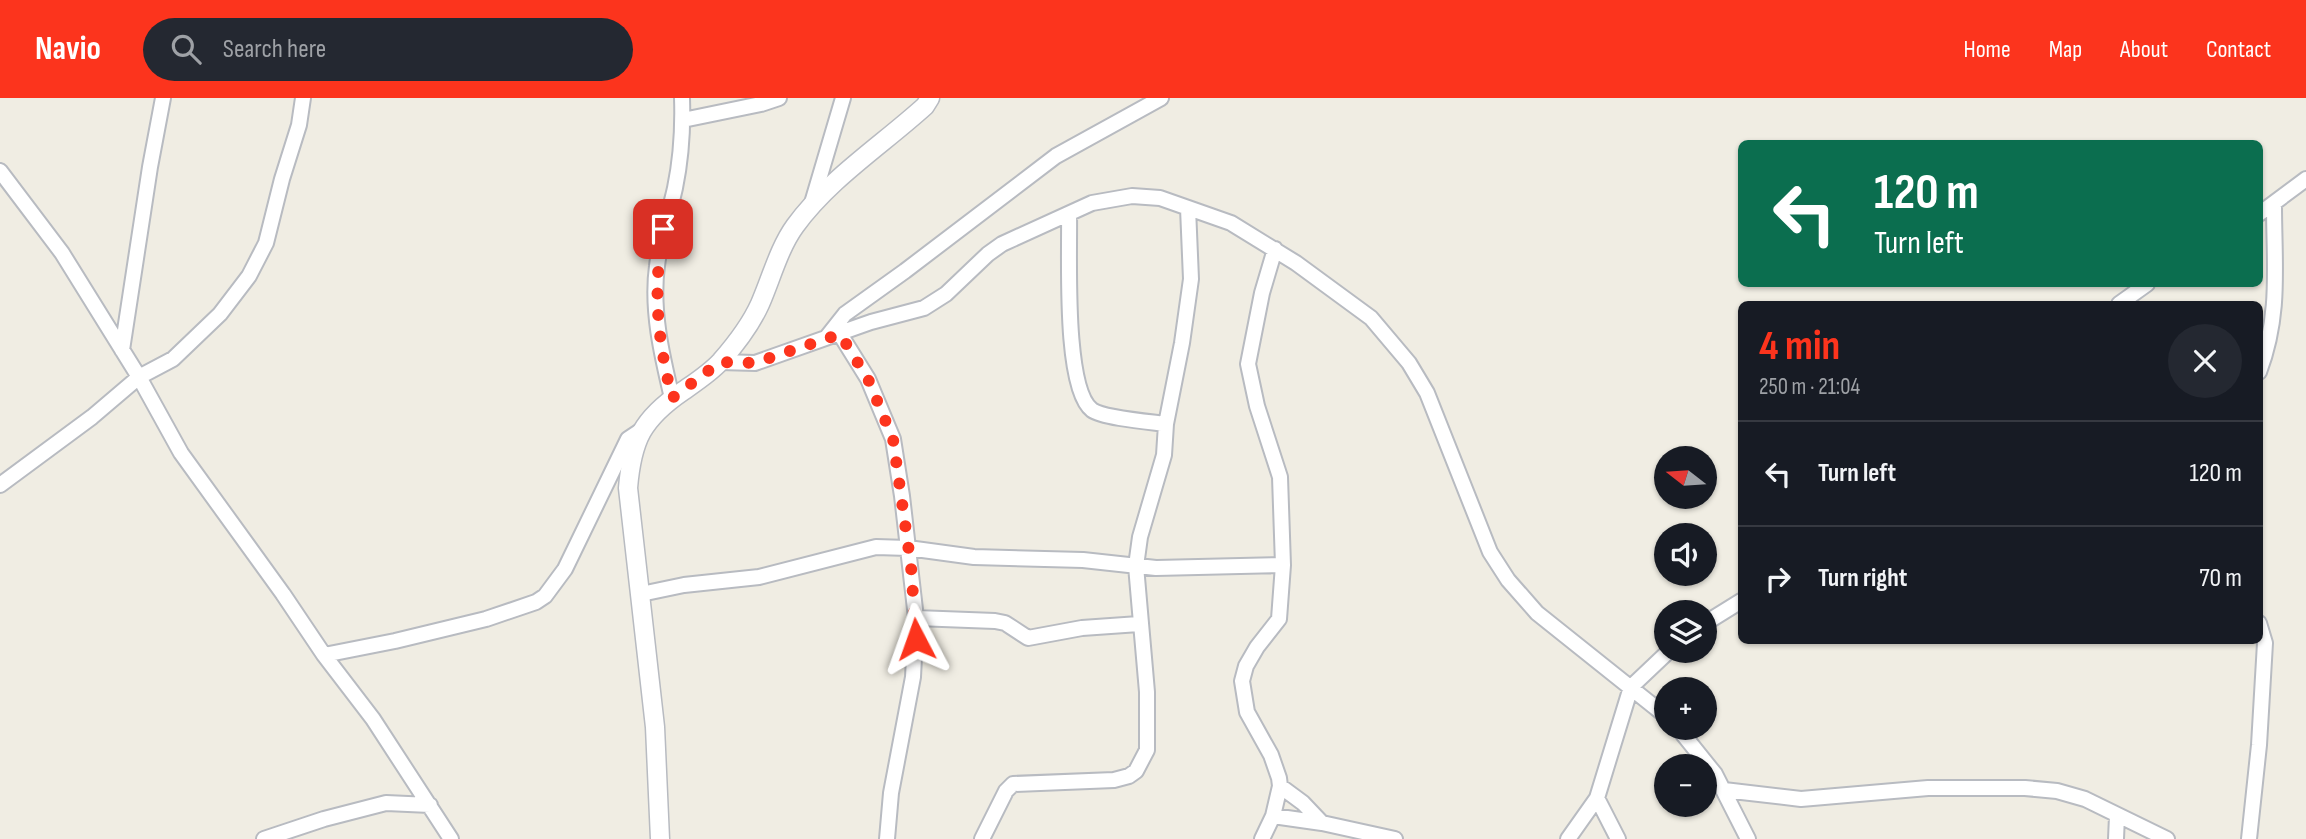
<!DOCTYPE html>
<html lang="en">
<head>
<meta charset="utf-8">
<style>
	:root { --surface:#171b24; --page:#242831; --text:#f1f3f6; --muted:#9ea1a6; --line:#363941; --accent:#fc341d }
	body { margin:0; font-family:"Sofia Sans Condensed",sans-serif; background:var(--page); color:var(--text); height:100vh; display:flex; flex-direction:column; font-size:26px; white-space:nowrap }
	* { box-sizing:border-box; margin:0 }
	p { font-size:23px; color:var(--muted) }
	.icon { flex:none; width:38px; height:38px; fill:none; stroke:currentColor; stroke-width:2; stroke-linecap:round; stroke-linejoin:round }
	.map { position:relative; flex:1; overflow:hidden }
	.details { position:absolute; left:1738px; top:203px; width:525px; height:343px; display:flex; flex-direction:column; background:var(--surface); border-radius:10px; box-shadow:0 2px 5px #0004 }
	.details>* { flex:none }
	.guide { position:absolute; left:1738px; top:42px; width:525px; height:147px; border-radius:10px; box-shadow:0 2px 5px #0004; background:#0b6e4f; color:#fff; overflow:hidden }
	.needle { width:46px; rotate:287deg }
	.fabs { position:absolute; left:1654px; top:348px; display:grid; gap:14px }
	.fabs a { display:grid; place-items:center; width:63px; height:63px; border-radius:50%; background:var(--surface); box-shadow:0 2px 5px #0004; font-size:35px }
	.pin { position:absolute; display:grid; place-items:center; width:60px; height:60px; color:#fff; margin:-30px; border-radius:14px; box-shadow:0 4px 10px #0006 }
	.me { position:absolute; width:77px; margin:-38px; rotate:356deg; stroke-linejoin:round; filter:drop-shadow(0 0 5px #0008) }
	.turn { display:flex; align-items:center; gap:24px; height:147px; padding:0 21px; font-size:32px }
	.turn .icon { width:91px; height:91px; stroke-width:2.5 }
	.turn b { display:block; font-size:49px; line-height:60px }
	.round { display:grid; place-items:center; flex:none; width:74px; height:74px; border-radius:37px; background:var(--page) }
	.headline { display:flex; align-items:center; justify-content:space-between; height:119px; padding:0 21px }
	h1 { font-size:42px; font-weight:700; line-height:52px; color:var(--accent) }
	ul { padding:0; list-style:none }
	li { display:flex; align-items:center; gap:21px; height:105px; padding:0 21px; border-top:2px solid var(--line) }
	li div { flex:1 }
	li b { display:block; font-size:26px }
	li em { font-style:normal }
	header { display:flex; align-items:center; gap:42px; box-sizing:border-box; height:98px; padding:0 35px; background:var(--accent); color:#fff }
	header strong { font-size:33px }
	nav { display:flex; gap:38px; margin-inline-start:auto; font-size:24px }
	.search { width:490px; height:63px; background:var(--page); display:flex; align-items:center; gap:18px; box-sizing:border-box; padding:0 24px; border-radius:38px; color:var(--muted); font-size:26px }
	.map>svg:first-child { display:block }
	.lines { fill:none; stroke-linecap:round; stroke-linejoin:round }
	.minor-casing { stroke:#b8bbc1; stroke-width:18 }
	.tertiary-casing { stroke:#b8bbc1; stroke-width:21 }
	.minor { stroke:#fff; stroke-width:14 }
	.tertiary { stroke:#fff; stroke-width:18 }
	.route { stroke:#fc341d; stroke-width:12; stroke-dasharray:0 21.6 }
</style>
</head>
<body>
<header>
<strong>Navio</strong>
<div class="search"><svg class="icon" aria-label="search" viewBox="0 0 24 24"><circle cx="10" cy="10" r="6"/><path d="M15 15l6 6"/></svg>Search here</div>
<nav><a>Home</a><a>Map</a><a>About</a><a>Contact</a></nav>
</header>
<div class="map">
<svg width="2306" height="741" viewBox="0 0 2306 741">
	<rect width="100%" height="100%" fill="#f0ede3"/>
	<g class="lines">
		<defs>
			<path id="minor" d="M 683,22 L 761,6 L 779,0
				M 0,73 L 62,155 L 139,279 L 181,355 L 283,496 L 324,557 L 373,621 L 451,741
				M 812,105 L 843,0
				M 1069,116 C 1070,153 1063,290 1092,312 C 1103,320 1151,324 1166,326
				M 2259,116 L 2306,81
				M 2119,206 L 2147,186
				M 840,236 L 868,281 L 893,341 L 902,398 L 916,520 L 913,579 L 891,695 L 887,741
				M 826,240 L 845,216 L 905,173 L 1056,58 L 1161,0
				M 122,252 L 150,69 L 163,0
				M 720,264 L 755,265 L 871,224 L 924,210 L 946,196 L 988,156 L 1002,146 L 1092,105 L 1132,98 L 1160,100 L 1231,125 L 1296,165 L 1371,220 L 1409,265 L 1427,295 L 1490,454 L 1508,482 L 1537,515 L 1666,618
				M 2259,274 C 2281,216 2274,167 2274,107
				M 672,300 C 662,258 651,212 657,168 C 660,141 669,117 675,90 C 681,61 683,30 682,0
				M 0,387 L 92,319 L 139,279 L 173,261 L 220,216 L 249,178 L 266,145 L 282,81 L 299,27 L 303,0
				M 641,496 L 684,487 L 759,479 L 876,449 L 908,450 L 974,459 L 1083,462 L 1156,470 L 1283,467
				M 916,520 L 995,523 L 1005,525 L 1028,540 L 1082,530 L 1139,526
				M 1704,526 L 1741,503
				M 324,557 L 395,543 L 486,521 L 536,504 L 545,498 L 565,471 L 628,341 L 643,331
				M 1678,630 L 1715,676 L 1748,741
				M 1280,688 L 1303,705 L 1322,725
				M 1724,692 L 1801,701 L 1928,690 L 2025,690 L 2057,693 L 2085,701 L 2167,741
				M 1597,700 L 1618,741
				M 1273,718 L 1322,725 L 1395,741
				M 264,741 L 324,721 L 386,705 L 430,707
				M 982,741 L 1006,693 L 1013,686 L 1114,682 L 1129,678 L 1136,673 L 1147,652 L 1147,594 L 1136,468 L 1140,439 L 1164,357 L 1166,326 L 1182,245 L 1191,181 L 1188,110
				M 1262,741 L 1273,718 L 1280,688 L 1279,680 L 1271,657 L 1247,614 L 1242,583 L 1246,568 L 1257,549 L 1279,521 L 1283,467 L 1280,379 L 1257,308 L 1248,266 L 1262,195 L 1275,151
				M 1568,741 L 1597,700 L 1631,589 L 1669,553
				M 2116,741 L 2117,718
				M 2249,741 L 2259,647 L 2265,545 L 2259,525"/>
			<path id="tertiary" d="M 660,741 L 655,629 L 628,390 C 632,342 642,321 683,293 C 696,284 710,275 721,263 C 735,247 751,226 760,206 C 771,181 779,150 795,128 C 829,81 882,47 925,8 L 930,0"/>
		</defs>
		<!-- minor casing -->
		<use href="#minor" class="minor-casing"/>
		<!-- tertiary casing -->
		<use href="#tertiary" class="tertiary-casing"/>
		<!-- minor -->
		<use href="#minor" class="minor"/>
		<!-- tertiary -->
		<use href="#tertiary" class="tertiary"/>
	</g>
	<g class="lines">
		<!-- route -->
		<path class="route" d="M 663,131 C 653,194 657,238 672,300 L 720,264 L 755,265 L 840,236 L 868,281 L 893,341 L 911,468 L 916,541"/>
	</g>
</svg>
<div class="fabs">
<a><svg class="needle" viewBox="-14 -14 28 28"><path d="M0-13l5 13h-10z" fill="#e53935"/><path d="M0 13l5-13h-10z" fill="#9ea1a6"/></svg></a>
<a><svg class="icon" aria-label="sound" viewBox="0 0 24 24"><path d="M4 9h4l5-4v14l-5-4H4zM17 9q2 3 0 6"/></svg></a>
<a><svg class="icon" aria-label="layers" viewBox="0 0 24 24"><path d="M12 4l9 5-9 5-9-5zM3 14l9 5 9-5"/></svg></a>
<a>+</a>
<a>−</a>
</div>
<div class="pin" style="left:663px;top:131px;background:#d93025"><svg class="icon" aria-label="arrive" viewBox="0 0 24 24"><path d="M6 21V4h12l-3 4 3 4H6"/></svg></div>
<svg class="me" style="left:916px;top:541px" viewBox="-20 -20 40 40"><path d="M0-17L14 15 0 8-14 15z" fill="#fc341d" stroke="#fff" stroke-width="4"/></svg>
<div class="guide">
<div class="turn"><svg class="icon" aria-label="left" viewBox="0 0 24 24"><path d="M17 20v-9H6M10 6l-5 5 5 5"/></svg><div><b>120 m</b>Turn left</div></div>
</div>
<section class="details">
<div class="headline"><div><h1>4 min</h1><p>250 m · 21:04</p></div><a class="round"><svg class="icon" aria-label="close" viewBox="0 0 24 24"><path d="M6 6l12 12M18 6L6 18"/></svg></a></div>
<ul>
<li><svg class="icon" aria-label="left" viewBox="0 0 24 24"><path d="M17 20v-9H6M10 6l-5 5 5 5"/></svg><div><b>Turn left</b></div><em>120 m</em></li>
<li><svg class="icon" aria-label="right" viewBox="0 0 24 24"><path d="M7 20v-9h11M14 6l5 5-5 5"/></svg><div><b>Turn right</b></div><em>70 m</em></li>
</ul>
</section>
</div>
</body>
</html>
